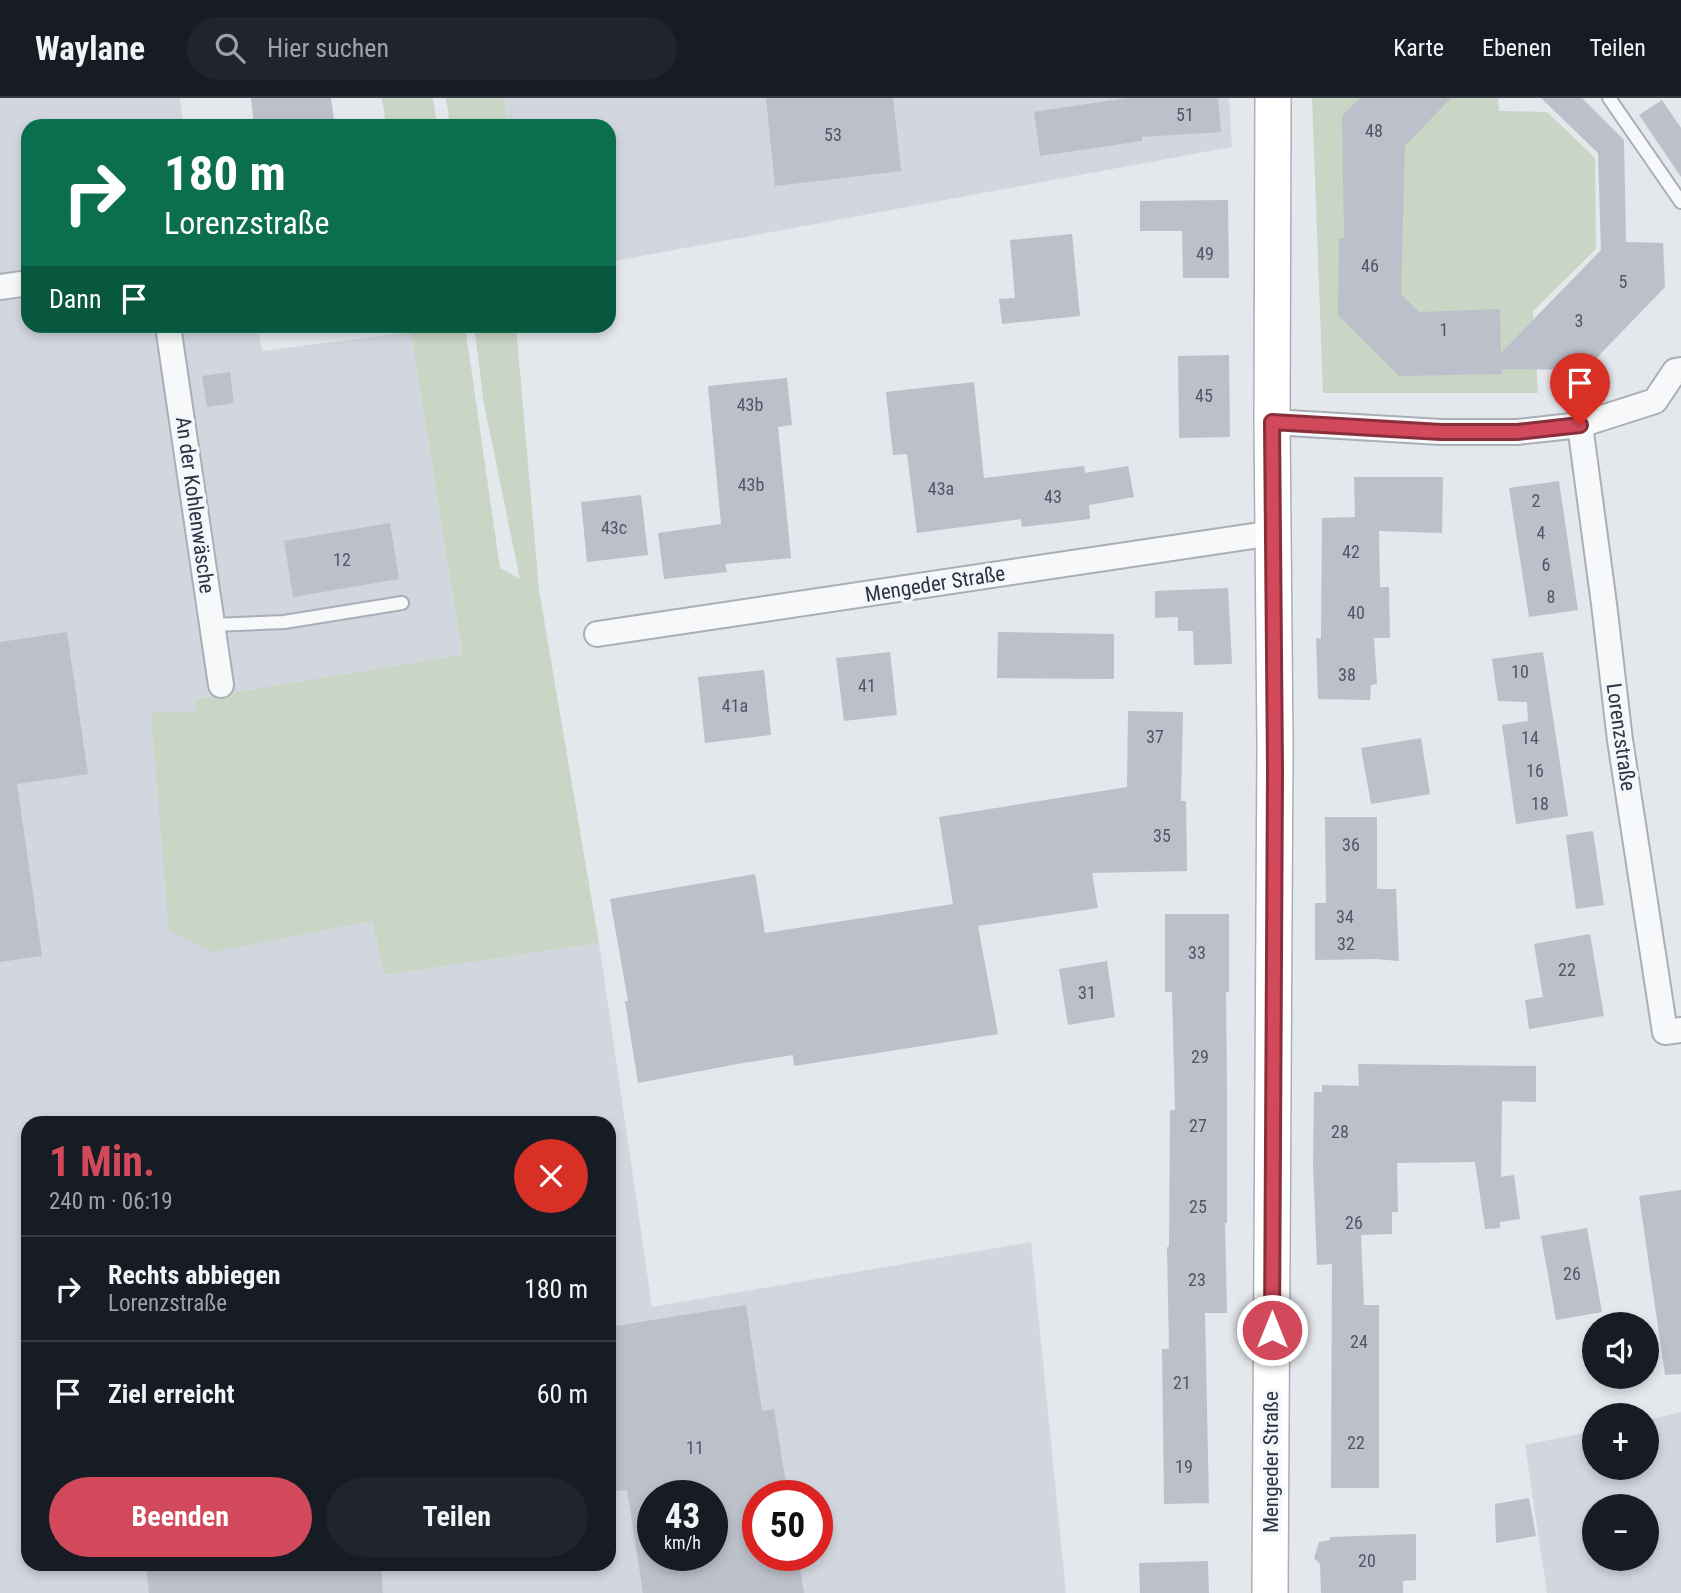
<!DOCTYPE html>
<html lang="de">
<head>
<meta charset="utf-8">
<style>
	:root { --surface:#171b24; --page:#20242c; --text:#f1f3f6; --muted:#9ea1a6; --line:#363941; --accent:#d1495b }
	body { margin:0; font-family:"Roboto Condensed",sans-serif; background:var(--page); color:var(--text); height:100vh; display:flex; flex-direction:column; font-size:26px; white-space:nowrap }
	* { box-sizing:border-box; margin:0 }
	p { font-size:23px; color:var(--muted) }
	.icon { flex:none; width:38px; height:38px; fill:none; stroke:currentColor; stroke-width:2; stroke-linecap:round; stroke-linejoin:round }
	.map { position:relative; flex:1; overflow:hidden }
	.details { position:absolute; left:21px; top:1018px; width:595px; height:455px; display:flex; flex-direction:column; background:var(--surface); border-radius:21px; box-shadow:0 4px 10px #0003 }
	.details>* { flex:none }
	.hud { position:absolute; left:21px; top:21px; width:595px; height:214px; border-radius:21px; box-shadow:0 4px 10px #0003; background:#0b6e4f; color:#fff; overflow:hidden }
	.fabs { position:absolute; left:1582px; top:1214px; display:grid; gap:14px }
	.fabs a { display:grid; place-items:center; width:77px; height:77px; border-radius:50%; background:var(--surface); box-shadow:0 4px 10px #0003; font-size:35px }
	.speed { position:absolute; left:637px; top:1382px; display:flex; gap:14px; font-size:35px; font-weight:700; text-align:center }
	.speed>* { display:grid; place-content:center; width:91px; height:91px; border-radius:50%; background:var(--surface); box-shadow:0 4px 10px #0003; line-height:1 }
	.speed small { font-size:18px; font-weight:400 }
	.speed .limit { border:10px solid #d22; background:#fff; color:#111 }
	.pin { position:absolute; display:grid; place-items:center; width:60px; height:60px; color:#fff; margin:-72px -30px; border-radius:50% 50% 50% 0; rotate:-45deg; box-shadow:0 0 7px #0007 }
	.pin .icon { rotate:45deg }
	.me { position:absolute; width:77px; margin:-38px; rotate:0deg; stroke-linejoin:round; filter:drop-shadow(0 0 5px #0008) }
	.turn { display:flex; align-items:center; gap:24px; height:147px; padding:0 28px; font-size:32px }
	.turn .icon { width:91px; height:91px; stroke-width:2.5 }
	.turn b { display:block; font-size:49px; line-height:60px }
	.then { display:flex; align-items:center; height:66px; padding:0 28px; background:#0003; gap:14px; font-size:26px }
	.round { display:grid; place-items:center; flex:none; width:74px; height:74px; border-radius:37px; background:var(--page) }
	.summary { display:flex; align-items:center; justify-content:space-between; height:119px; padding:0 28px }
	h1 { font-size:42px; font-weight:700; line-height:52px; color:var(--accent) }
	.action { display:flex; gap:14px; margin-top:auto; padding:14px 28px }
	.action a { flex:1; height:80px; border-radius:42px; background:var(--accent); color:#fff; font-size:28px; font-weight:700; line-height:80px; text-align:center }
	.action a+a { background:var(--page); color:var(--text) }
	ul { padding:0; list-style:none }
	li { display:flex; align-items:center; gap:21px; height:105px; padding:0 28px; border-top:2px solid var(--line) }
	li div { flex:1 }
	li b { display:block; font-size:26px }
	li em { font-style:normal }
	header { display:flex; align-items:center; gap:42px; box-sizing:border-box; height:98px; padding:0 35px; background:var(--surface); border-bottom:2px solid var(--line) }
	header strong { font-size:33px }
	nav { display:flex; gap:38px; margin-inline-start:auto; font-size:24px }
	.search { width:490px; height:63px; background:var(--page); display:flex; align-items:center; gap:18px; box-sizing:border-box; padding:0 24px; border-radius:38px; color:var(--muted); font-size:26px }
	.map>svg:first-child { display:block }
	.built { fill:#d2d6de; fill-rule:evenodd }
	.green { fill:#c9d6c5 }
	.building { fill:#bbc0ca; fill-rule:evenodd }
	.lines { fill:none; stroke-linecap:round; stroke-linejoin:round }
	.lane-casing { stroke:#a9aeb7; stroke-width:16 }
	.street-casing { stroke:#a9aeb7; stroke-width:28 }
	.secondary-casing { stroke:#a9aeb7; stroke-width:38 }
	.lane { stroke:#f7f8fa; stroke-width:12 }
	.street { stroke:#f7f8fa; stroke-width:24 }
	.secondary { stroke:#fff; stroke-width:35 }
	.route-casing { stroke:#882f3b; stroke-width:18 }
	.route { stroke:#d1495b; stroke-width:12 }
	.labels { text-anchor:middle; stroke-width:7; stroke-linejoin:round; paint-order:stroke }
	.number-label { font-size:18px; fill:#4f5766 }
	.street-label { font-size:21px; fill:#2b3445; stroke:#f4f6f9 }
</style>
</head>
<body>
<header>
<strong>Waylane</strong>
<div class="search"><svg class="icon" aria-label="search" viewBox="0 0 24 24"><circle cx="10" cy="10" r="6"/><path d="M15 15l6 6"/></svg>Hier suchen</div>
<nav><a>Karte</a><a>Ebenen</a><a>Teilen</a></nav>
</header>
<div class="map">
<svg width="1681" height="1495" viewBox="0 0 1681 1495">
	<rect width="100%" height="100%" fill="#e4e7ec"/>
	<!-- built -->
	<path class="built" d="M 0,0 L 180,0 L 183,28 L 28,28 L 28,228 L 258,228 L 262,253 L 411,234 L 462,558 L 196,601 L 214,853 L 372,823 L 385,877 L 599,845 L 652,1209 L 1031,1144 L 1066,1495 L 0,1495 ZM 28,1026 L 609,1026 L 609,1466 L 28,1466 ZM 653,1398 L 712,1398 L 712,1458 L 653,1458 ZM 758,1398 L 817,1398 L 817,1458 L 758,1458 Z
		M 505,0 L 1229,0 L 1232,49 L 609,164 L 609,28 L 506,28 Z
		M 1681,1314 L 1681,1495 L 1547,1495 L 1525,1347 L 1594,1333 L 1594,1370 L 1647,1370 L 1647,1322 ZM 1594,1409 L 1647,1409 L 1647,1461 L 1594,1461 Z"/>
	<!-- green -->
	<path class="green" d="M 382,0 L 433,0 L 437,28 L 386,28 Z
		M 446,0 L 505,0 L 506,28 L 450,28 Z
		M 1312,0 L 1498,0 L 1499,13 L 1547,14 L 1595,60 L 1596,151 L 1533,213 L 1538,295 L 1323,295 Z
		M 410,228 L 465,228 L 500,470 L 520,481 L 484,306 L 474,228 L 516,228 L 539,492 L 599,845 L 385,877 L 372,823 L 213,854 L 169,833 L 151,615 L 197,614 L 195,601 L 462,557 Z"/>
	<!-- building -->
	<path class="building" d="M 251,0 L 331,0 L 335,28 L 254,28 Z
		M 766,0 L 893,0 L 901,73 L 775,88 Z
		M 1127,0 L 1218,0 L 1221,34 L 1142,39 L 1142,43 L 1040,58 L 1034,14 Z
		M 1360,0 L 1451,0 L 1405,48 L 1401,196 L 1419,214 L 1500,211 L 1501,255 L 1601,152 L 1598,55 L 1541,0 L 1582,0 L 1624,42 L 1626,144 L 1663,145 L 1665,189 L 1585,272 L 1502,271 L 1502,276 L 1399,278 L 1338,217 L 1339,140 L 1344,140 L 1342,18 Z
		M 1662,2 L 1681,30 L 1681,79 L 1639,17 Z
		M 1228,102 L 1229,180 L 1183,180 L 1182,133 L 1140,133 L 1140,103 Z
		M 1072,136 L 1080,218 L 1002,226 L 999,201 L 1015,200 L 1010,142 Z
		M 1229,257 L 1230,339 L 1179,340 L 1178,258 Z
		M 230,274 L 234,305 L 207,309 L 202,278 Z
		M 787,280 L 792,327 L 778,329 L 791,460 L 725,466 L 727,474 L 664,481 L 658,435 L 721,426 L 708,288 Z
		M 974,284 L 984,380 L 1084,368 L 1085,375 L 1128,368 L 1134,399 L 1089,407 L 1090,421 L 1022,429 L 1021,421 L 917,435 L 907,356 L 893,357 L 886,294 Z
		M 1354,379 L 1443,379 L 1442,435 L 1379,433 L 1380,489 L 1389,489 L 1390,540 L 1374,540 L 1377,586 L 1371,587 L 1370,602 L 1318,601 L 1316,540 L 1321,541 L 1322,420 L 1355,419 Z
		M 1559,383 L 1578,512 L 1529,519 L 1509,390 Z
		M 641,397 L 648,457 L 587,464 L 581,404 Z
		M 390,425 L 399,481 L 293,499 L 284,443 Z
		M 1228,490 L 1232,566 L 1194,567 L 1193,533 L 1178,533 L 1178,519 L 1155,520 L 1155,493 Z
		M 67,534 L 88,676 L 17,686 L 42,858 L 0,864 L 0,544 Z
		M 998,534 L 1114,536 L 1114,581 L 997,580 Z
		M 890,554 L 897,617 L 844,623 L 836,560 Z
		M 1543,554 L 1568,718 L 1516,726 L 1502,627 L 1528,623 L 1527,604 L 1498,603 L 1492,561 Z
		M 764,572 L 771,637 L 705,645 L 698,579 Z
		M 1128,613 L 1183,614 L 1181,703 L 1186,703 L 1187,773 L 1092,775 L 1098,810 L 978,828 L 998,936 L 794,968 L 793,957 L 737,966 L 638,985 L 625,903 L 628,903 L 610,801 L 755,776 L 765,835 L 953,806 L 939,719 L 1127,689 Z
		M 1421,640 L 1430,696 L 1371,706 L 1361,650 Z
		M 1325,719 L 1377,719 L 1377,791 L 1396,791 L 1399,863 L 1375,861 L 1315,862 L 1315,805 L 1326,805 Z
		M 1593,733 L 1604,807 L 1576,811 L 1566,737 Z
		M 1165,816 L 1229,816 L 1229,894 L 1226,894 L 1227,992 L 1227,1125 L 1225,1125 L 1227,1215 L 1205,1215 L 1209,1405 L 1164,1406 L 1162,1251 L 1169,1251 L 1167,1149 L 1169,1149 L 1170,1012 L 1175,1012 L 1172,894 L 1165,894 Z
		M 1590,836 L 1604,918 L 1529,931 L 1525,902 L 1543,899 L 1534,846 Z
		M 1107,863 L 1115,919 L 1068,927 L 1059,871 Z
		M 1358,966 L 1536,968 L 1536,1004 L 1502,1003 L 1501,1079 L 1514,1077 L 1520,1121 L 1500,1124 L 1500,1130 L 1485,1131 L 1475,1064 L 1397,1065 L 1398,1114 L 1392,1114 L 1392,1136 L 1361,1137 L 1364,1207 L 1379,1207 L 1379,1390 L 1331,1390 L 1332,1166 L 1317,1167 L 1313,1067 L 1314,994 L 1322,994 L 1322,987 L 1359,988 Z
		M 1681,1092 L 1681,1276 L 1665,1277 L 1639,1098 Z
		M 1587,1130 L 1602,1214 L 1556,1222 L 1541,1138 Z
		M 746,1207 L 762,1313 L 774,1311 L 788,1398 L 758,1398 L 758,1458 L 798,1458 L 804,1495 L 643,1495 L 627,1392 L 609,1394 L 609,1229 ZM 653,1398 L 712,1398 L 712,1458 L 653,1458 Z
		M 1529,1400 L 1536,1438 L 1496,1445 L 1495,1406 Z
		M 1416,1436 L 1416,1482 L 1403,1483 L 1403,1495 L 1321,1495 L 1320,1466 L 1314,1460 L 1319,1444 L 1330,1442 L 1330,1439 Z
		M 1208,1463 L 1209,1495 L 1140,1495 L 1139,1465 Z
		M 146,1466 L 381,1466 L 383,1495 L 149,1495 Z"/>
	<g class="lines">
		<defs>
			<path id="lane" d="M 1609,0 L 1681,104
				M 212,527 L 284,524 L 402,505"/>
			<path id="street" d="M 0,189 L 28,185
				M 168,228 L 221,587
				M 1272,324 L 1441,334 L 1517,334 L 1580,327 L 1655,303 L 1675,273 L 1681,272
				M 1580,327 L 1604,506 L 1620,642 L 1665,934 L 1681,932
				M 597,536 L 1273,435"/>
			<path id="secondary" d="M 1270,1495 L 1275,648 L 1272,324 L 1273,0"/>
		</defs>
		<!-- lane casing -->
		<use href="#lane" class="lane-casing"/>
		<!-- street casing -->
		<use href="#street" class="street-casing"/>
		<!-- secondary casing -->
		<use href="#secondary" class="secondary-casing"/>
		<!-- lane -->
		<use href="#lane" class="lane"/>
		<!-- street -->
		<use href="#street" class="street"/>
		<!-- secondary -->
		<use href="#secondary" class="secondary"/>
	</g>
	<g class="lines">
		<defs>
			<path id="route" d="M 1272,1232 L 1275,672 L 1272,324 L 1441,334 L 1517,334 L 1580,327"/>
		</defs>
		<!-- route casing -->
		<use href="#route" class="route-casing"/>
		<!-- route -->
		<use href="#route" class="route"/>
	</g>
	<g class="labels">
		<!-- number labels -->
		<g class="number-label">
			<text x="1185" y="23">51</text>
			<text x="1374" y="39">48</text>
			<text x="833" y="43">53</text>
			<text x="1205" y="162">49</text>
			<text x="1370" y="174">46</text>
			<text x="1623" y="190">5</text>
			<text x="1579" y="229">3</text>
			<text x="1444" y="238">1</text>
			<text x="1204" y="304">45</text>
			<text x="750" y="313">43b</text>
			<text x="751" y="393">43b</text>
			<text x="941" y="397">43a</text>
			<text x="1053" y="405">43</text>
			<text x="1536" y="409">2</text>
			<text x="614" y="436">43c</text>
			<text x="1541" y="441">4</text>
			<text x="1351" y="460">42</text>
			<text x="342" y="468">12</text>
			<text x="1546" y="473">6</text>
			<text x="1551" y="505">8</text>
			<text x="1356" y="521">40</text>
			<text x="1520" y="580">10</text>
			<text x="1347" y="583">38</text>
			<text x="867" y="594">41</text>
			<text x="735" y="614">41a</text>
			<text x="1155" y="645">37</text>
			<text x="1530" y="646">14</text>
			<text x="1535" y="679">16</text>
			<text x="1540" y="712">18</text>
			<text x="1162" y="744">35</text>
			<text x="1351" y="753">36</text>
			<text x="1345" y="825">34</text>
			<text x="1346" y="852">32</text>
			<text x="1197" y="861">33</text>
			<text x="1567" y="878">22</text>
			<text x="1087" y="901">31</text>
			<text x="1200" y="965">29</text>
			<text x="1198" y="1034">27</text>
			<text x="1340" y="1040">28</text>
			<text x="1198" y="1115">25</text>
			<text x="1354" y="1131">26</text>
			<text x="1572" y="1182">26</text>
			<text x="1197" y="1188">23</text>
			<text x="1359" y="1250">24</text>
			<text x="1182" y="1291">21</text>
			<text x="1356" y="1351">22</text>
			<text x="695" y="1356">11</text>
			<text x="1184" y="1375">19</text>
			<text x="1367" y="1469">20</text>
		</g>
		<!-- street labels -->
		<g class="street-label">
			<text transform="translate(195 407) rotate(82)" y="7">An der Kohlenwäsche</text>
			<text transform="translate(935 486) rotate(-9)" y="7">Mengeder Straße</text>
			<text transform="translate(1621 639) rotate(82)" y="7">Lorenzstraße</text>
			<text transform="translate(1271 1364) rotate(-90)" y="7">Mengeder Straße</text>
		</g>
	</g>
</svg>
<div class="fabs">
<a><svg class="icon" aria-label="sound" viewBox="0 0 24 24"><path d="M4 9h4l5-4v14l-5-4H4zM17 9q2 3 0 6"/></svg></a>
<a>+</a>
<a>−</a>
</div>
<div class="speed"><div>43<small>km/h</small></div><div class="limit">50</div></div>
<div class="pin" style="left:1580px;top:327px;background:#d93025"><svg class="icon" aria-label="arrive" viewBox="0 0 24 24"><path d="M6 21V4h12l-3 4 3 4H6"/></svg></div>
<svg class="me" style="left:1272px;top:1232px" viewBox="-20 -20 40 40"><circle r="17" fill="#d1495b" stroke="#fff" stroke-width="3"/><path d="M0-11L8 9 0 5-8 9z" fill="#fff"/></svg>
<div class="hud">
<div class="turn"><svg class="icon" aria-label="right" viewBox="0 0 24 24"><path d="M7 20v-9h11M14 6l5 5-5 5"/></svg><div><b>180 m</b>Lorenzstraße</div></div>
<div class="then">Dann<svg class="icon" aria-label="arrive" viewBox="0 0 24 24"><path d="M6 21V4h12l-3 4 3 4H6"/></svg></div>
</div>
<section class="details">
<div class="summary"><div><h1>1 Min.</h1><p>240 m · 06:19</p></div><a class="round" style="background:#d93025;color:#fff"><svg class="icon" aria-label="close" viewBox="0 0 24 24"><path d="M6 6l12 12M18 6L6 18"/></svg></a></div>
<ul>
<li><svg class="icon" aria-label="right" viewBox="0 0 24 24"><path d="M7 20v-9h11M14 6l5 5-5 5"/></svg><div><b>Rechts abbiegen</b><p>Lorenzstraße</p></div><em>180 m</em></li>
<li><svg class="icon" aria-label="arrive" viewBox="0 0 24 24"><path d="M6 21V4h12l-3 4 3 4H6"/></svg><div><b>Ziel erreicht</b></div><em>60 m</em></li>
</ul>
<div class="action"><a>Beenden</a><a>Teilen</a></div>
</section>
</div>
</body>
</html>
